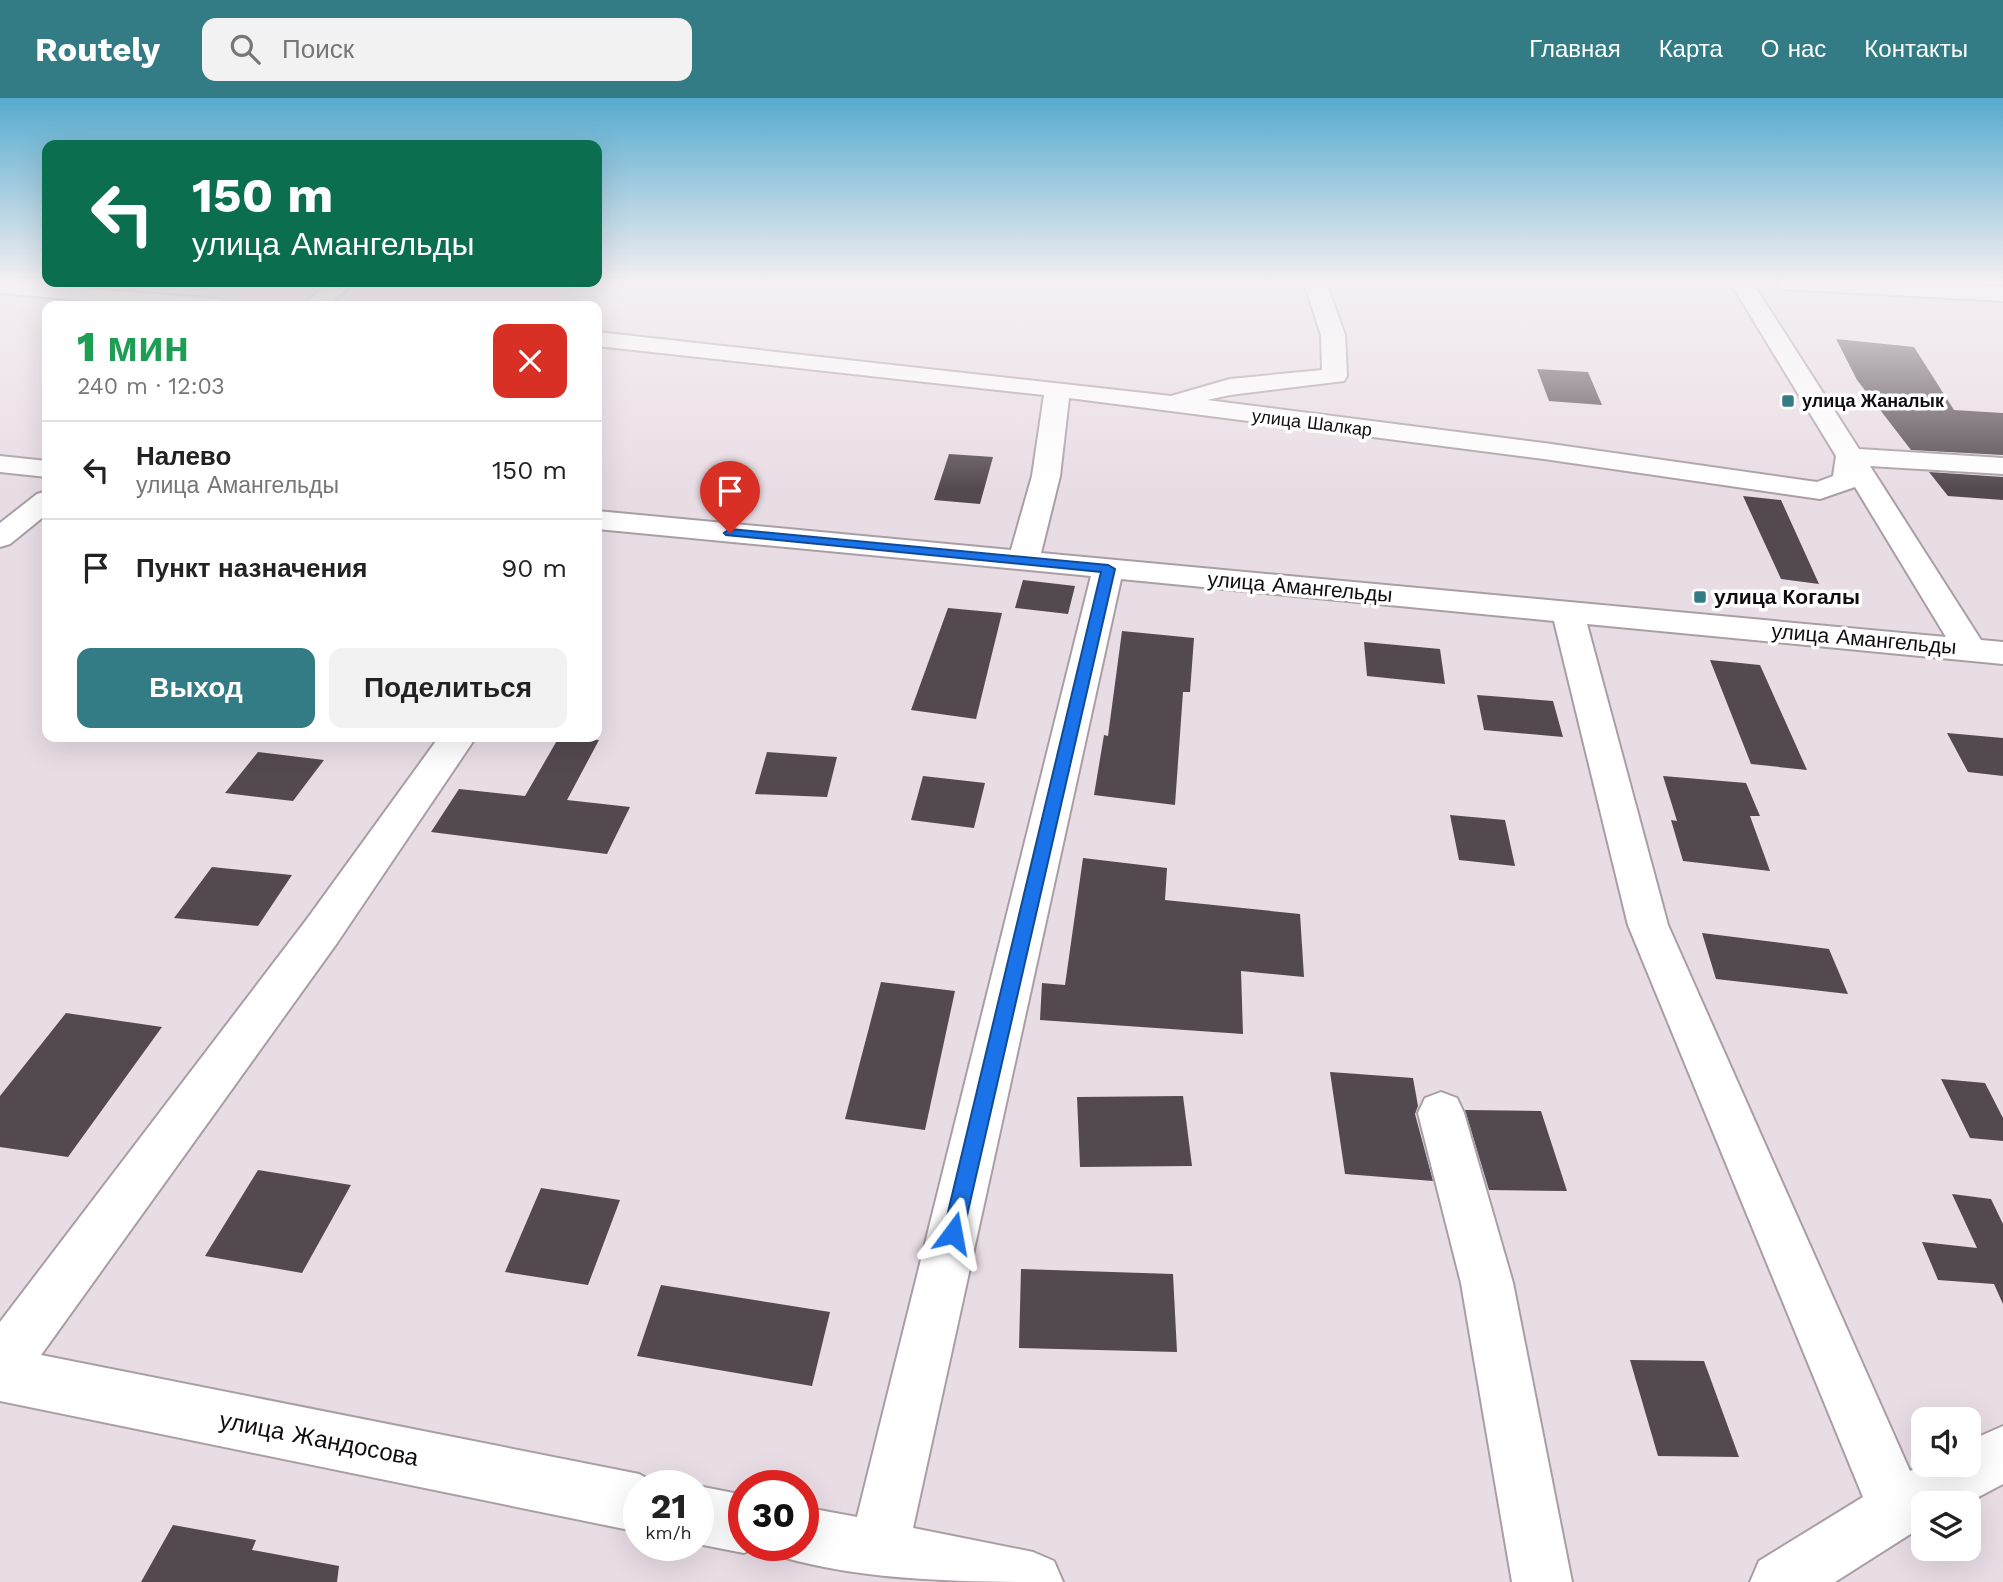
<!DOCTYPE html>
<html lang="ru">
<head>
<meta charset="utf-8">
<style>
	:root { --surface:#fff; --page:#f2f2f2; --text:#222; --muted:#767676; --line:#e0e0e0; --accent:#347c85 }
	body { margin:0; font-family:"Work Sans",sans-serif; background:var(--page); color:var(--text); height:100vh; display:flex; flex-direction:column; font-size:26px; white-space:nowrap }
	* { box-sizing:border-box; margin:0 }
	p { font-size:23px; color:var(--muted) }
	.icon { flex:none; width:38px; height:38px; fill:none; stroke:currentColor; stroke-width:2; stroke-linecap:round; stroke-linejoin:round }
	.map { position:relative; flex:1; overflow:hidden }
	.details { position:absolute; left:42px; top:203px; width:560px; height:441px; display:flex; flex-direction:column; background:var(--surface); border-radius:14px; box-shadow:0 7px 28px #0002 }
	.details>* { flex:none }
	.hud { position:absolute; left:42px; top:42px; width:560px; height:147px; border-radius:14px; box-shadow:0 7px 28px #0002; background:#0b6e4f; color:#fff; overflow:hidden }
	.fabs { position:absolute; left:1911px; top:1309px; display:grid; gap:14px }
	.fabs a { display:grid; place-items:center; width:70px; height:70px; border-radius:14px; background:var(--surface); box-shadow:0 7px 28px #0002; font-size:35px }
	.speed { position:absolute; left:623px; top:1372px; display:flex; gap:14px; font-size:35px; font-weight:700; text-align:center }
	.speed>* { display:grid; place-content:center; width:91px; height:91px; border-radius:50%; background:var(--surface); box-shadow:0 7px 28px #0002; line-height:1 }
	.speed small { font-size:18px; font-weight:400 }
	.speed .limit { border:10px solid #d22; background:#fff; color:#111 }
	.pin { position:absolute; display:grid; place-items:center; width:60px; height:60px; color:#fff; margin:-72px -30px; border-radius:50% 50% 50% 0; rotate:-45deg; box-shadow:0 0 7px #0007 }
	.pin .icon { rotate:45deg }
	.me { position:absolute; width:77px; margin:-38px; rotate:13deg; stroke-linejoin:round; filter:drop-shadow(0 0 5px #0008) }
	.turn { display:flex; align-items:center; gap:24px; height:147px; padding:0 35px; font-size:32px }
	.turn .icon { width:91px; height:91px; stroke-width:2.5 }
	.turn b { display:block; font-size:49px; line-height:60px }
	.round { display:grid; place-items:center; flex:none; width:74px; height:74px; border-radius:14px; background:var(--page) }
	.headline { display:flex; align-items:center; justify-content:space-between; height:119px; padding:0 35px }
	h1 { font-size:42px; font-weight:800; line-height:52px; color:#1e9e55 }
	.button { display:flex; gap:14px; margin-top:auto; padding:14px 35px }
	.button a { flex:1; height:80px; border-radius:14px; background:var(--accent); color:#fff; font-size:28px; font-weight:800; line-height:80px; text-align:center }
	.button a+a { background:var(--page); color:var(--text) }
	ul { padding:0; list-style:none }
	li { display:flex; align-items:center; gap:21px; height:98px; padding:0 35px; border-top:2px solid var(--line) }
	li div { flex:1 }
	li b { display:block; font-size:26px }
	li em { font-style:normal }
	header { display:flex; align-items:center; gap:42px; box-sizing:border-box; height:98px; padding:0 35px; background:var(--accent); color:#fff }
	header strong { font-size:33px }
	nav { display:flex; gap:38px; margin-inline-start:auto; font-size:24px }
	.search { width:490px; height:63px; background:var(--page); display:flex; align-items:center; gap:18px; box-sizing:border-box; padding:0 24px; border-radius:14px; color:var(--muted); font-size:26px }
	.map>svg:first-child { display:block }
	.building { fill:#534950 }
	.lines { fill:none; stroke-linecap:round; stroke-linejoin:round }
	.minor-casing { stroke:#aa9ea6; stroke-width:4 }
	.minor { fill:#fff; fill-rule:evenodd }
	.route { fill:#1a73e8; stroke:#114b97; stroke-width:2 }
	.poi-dot { fill:#347c85; stroke:#fff; stroke-width:2.5 }
	.labels { text-anchor:middle; stroke-width:7; stroke-linejoin:round; paint-order:stroke }
	.far-poi-label { font-size:18px; font-weight:bold; fill:#100c0f; stroke:#fff; text-anchor:start }
	.far-street-label { font-size:18px; fill:#100c0f; stroke:#fff }
	.street-label { font-size:21px; fill:#100c0f; stroke:#fff }
	.poi-label { font-size:21px; font-weight:bold; fill:#100c0f; stroke:#fff; text-anchor:start }
	.near-street-label { font-size:24px; fill:#100c0f; stroke:#fff }
</style>
</head>
<body>
<header>
<strong>Routely</strong>
<div class="search"><svg class="icon" aria-label="search" viewBox="0 0 24 24"><circle cx="10" cy="10" r="6"/><path d="M15 15l6 6"/></svg>Поиск</div>
<nav><a>Главная</a><a>Карта</a><a>О нас</a><a>Контакты</a></nav>
</header>
<div class="map">
<svg width="2003" height="1484" viewBox="0 0 2003 1484">
	<rect width="100%" height="100%" fill="#e9dde5"/>
	<!-- building -->
	<path class="building" d="M 1836,241 L 1914,249 L 1954,312 L 2003,315 L 2003,357 L 1911,352 L 1857,282 Z
		M 1537,271 L 1588,274 L 1602,307 L 1549,303 Z
		M 949,356 L 993,359 L 980,406 L 934,402 Z
		M 1929,374 L 2003,379 L 2003,402 L 1948,398 Z
		M 1743,398 L 1781,402 L 1819,486 L 1781,481 Z
		M 1023,482 L 1075,488 L 1068,516 L 1015,510 Z
		M 948,510 L 1002,515 L 976,621 L 911,612 Z
		M 1122,533 L 1194,540 L 1190,594 L 1183,594 L 1175,707 L 1094,697 L 1104,637 L 1108,638 Z
		M 1364,544 L 1440,551 L 1445,586 L 1367,578 Z
		M 1710,562 L 1760,567 L 1807,672 L 1751,666 Z
		M 1477,597 L 1553,603 L 1563,639 L 1484,632 Z
		M 1947,635 L 2003,640 L 2003,678 L 1968,674 Z
		M 559,639 L 599,642 L 567,702 L 630,709 L 607,756 L 431,734 L 459,691 L 525,698 Z
		M 258,654 L 324,662 L 293,703 L 225,695 Z
		M 767,654 L 837,659 L 827,699 L 755,696 Z
		M 923,678 L 985,685 L 974,730 L 911,722 Z
		M 1663,678 L 1746,685 L 1760,718 L 1750,718 L 1770,773 L 1683,763 L 1671,722 L 1677,723 Z
		M 1450,717 L 1505,722 L 1515,768 L 1459,762 Z
		M 1083,760 L 1167,770 L 1165,802 L 1300,816 L 1304,879 L 1241,873 L 1243,936 L 1040,922 L 1042,885 L 1065,887 Z
		M 212,769 L 292,777 L 258,828 L 174,820 Z
		M 1702,835 L 1829,851 L 1848,896 L 1716,881 Z
		M 881,884 L 955,893 L 925,1032 L 845,1021 Z
		M 66,915 L 162,929 L 68,1059 L 0,1049 L 0,998 Z
		M 1330,974 L 1413,980 L 1418,1008 L 1415,1016 L 1433,1083 L 1345,1076 Z
		M 1941,981 L 1985,985 L 2003,1020 L 2003,1043 L 1970,1040 Z
		M 1183,998 L 1192,1068 L 1080,1069 L 1077,999 Z
		M 1465,1012 L 1541,1013 L 1567,1093 L 1489,1092 Z
		M 258,1072 L 351,1087 L 302,1175 L 205,1158 Z
		M 541,1090 L 620,1102 L 588,1187 L 505,1174 Z
		M 1952,1096 L 1991,1101 L 2003,1126 L 2003,1206 L 1994,1186 L 1938,1182 L 1922,1144 L 1977,1150 Z
		M 1021,1171 L 1173,1176 L 1177,1254 L 1019,1250 Z
		M 661,1187 L 830,1214 L 812,1288 L 637,1258 Z
		M 1630,1262 L 1704,1263 L 1739,1359 L 1658,1358 Z
		M 173,1427 L 256,1442 L 252,1452 L 339,1468 L 337,1484 L 141,1484 Z"/>
	<g class="lines">
		<defs>
			<path id="minor" d="M 0,184 L 219,201 L 230,208 L 147,208 L 0,195 Z
				M 329,184 L 354,184 L 328,208 L 303,208 Z
				M 1304,184 L 1326,184 L 1345,237 L 1347,278 L 1344,283 L 1230,297 L 1207,302 L 1544,345 L 1817,384 L 1833,378 L 1836,358 L 1730,184 L 1752,184 L 1859,351 L 2003,360 L 2003,376 L 1870,368 L 1981,542 L 2003,544 L 2003,566 L 1587,526 L 1668,827 L 1910,1373 L 1923,1367 L 1969,1367 L 1969,1343 L 2003,1328 L 2003,1386 L 1967,1405 L 1923,1405 L 1923,1428 L 1835,1484 L 1750,1484 L 1759,1463 L 1863,1399 L 1628,827 L 1554,523 L 1121,481 L 913,1430 L 1033,1454 L 1054,1463 L 1063,1484 C 970,1484 870,1484 782,1459 L 777,1447 L 803,1447 L 803,1409 L 857,1419 L 1091,478 L 597,431 L 597,413 L 1011,452 L 1032,378 L 1044,297 L 597,248 L 597,234 L 1171,298 L 1230,281 L 1322,272 L 1321,237 ZM 1069,300 L 1544,361 L 1820,401 L 1855,389 L 1946,539 L 1041,455 L 1060,378 Z
				M 1773,184 L 1907,184 L 2003,189 L 2003,203 L 1784,191 Z
				M 0,358 L 47,363 L 47,379 L 0,374 Z
				M 47,393 L 47,416 L 10,446 L 0,449 L 0,425 L 37,396 Z
				M 439,639 L 476,639 L 337,845 L 41,1257 L 639,1376 L 661,1388 L 639,1388 L 639,1434 L 0,1303 L 0,1224 L 307,821 Z
				M 1441,994 L 1457,1000 L 1464,1015 L 1513,1185 L 1572,1484 L 1512,1484 L 1461,1185 L 1418,1015 L 1425,1000 Z
				M 698,1388 L 744,1397 L 744,1447 L 763,1447 L 744,1455 L 698,1446 Z"/>
		</defs>
		<!-- minor casing -->
		<use href="#minor" class="minor-casing"/>
		<!-- minor -->
		<use href="#minor" class="minor"/>
	</g>
	<!-- sky -->
	<linearGradient id="sky" x2="0" y2="1"><stop stop-color="#55aace"/><stop offset="0.47" stop-color="#f5f0f3"/><stop offset="1" stop-color="#f5f0f3" stop-opacity="0"/></linearGradient>
	<rect width="2003" height="392" fill="url(#sky)"/>
	<!-- route -->
	<path class="route" d="M 730,431 L 1108,467 L 1115,471 L 963,1135 L 960,1142 L 953,1145 L 946,1142 L 943,1135 L 1101,474 L 726,437 L 724,435 Z"/>
	<!-- markers -->
	<g class="poi-dot">
		<rect x="1781" y="296" width="14" height="14" rx="3.5"/>
		<rect x="1693" y="492" width="14" height="14" rx="3.5"/>
	</g>
	<g class="labels">
		<!-- far-poi labels -->
		<g class="far-poi-label">
			<text x="1802" y="309">улица Жаналык</text>
		</g>
		<!-- far-street labels -->
		<g class="far-street-label">
			<text transform="translate(1312 325) rotate(7)" y="6">улица Шалкар</text>
		</g>
		<!-- street labels -->
		<g class="street-label">
			<text transform="translate(1300 489) rotate(5)" y="7">улица Амангельды</text>
			<text transform="translate(1864 541) rotate(5)" y="7">улица Амангельды</text>
		</g>
		<!-- poi labels -->
		<g class="poi-label">
			<text x="1714" y="506">улица Когалы</text>
		</g>
		<!-- near-street labels -->
		<g class="near-street-label">
			<text transform="translate(319 1341) rotate(11)" y="8">улица Жандосова</text>
		</g>
	</g>
</svg>
<div class="fabs">
<a><svg class="icon" aria-label="sound" viewBox="0 0 24 24"><path d="M4 9h4l5-4v14l-5-4H4zM17 9q2 3 0 6"/></svg></a>
<a><svg class="icon" aria-label="layers" viewBox="0 0 24 24"><path d="M12 4l9 5-9 5-9-5zM3 14l9 5 9-5"/></svg></a>
</div>
<div class="speed"><div>21<small>km/h</small></div><div class="limit">30</div></div>
<div class="pin" style="left:730px;top:435px;background:#d93025"><svg class="icon" aria-label="arrive" viewBox="0 0 24 24"><path d="M6 21V4h12l-3 4 3 4H6"/></svg></div>
<svg class="me" style="left:953px;top:1135px" viewBox="-20 -20 40 40"><path d="M0-17L14 15 0 8-14 15z" fill="#1a73e8" stroke="#fff" stroke-width="4"/></svg>
<div class="hud">
<div class="turn"><svg class="icon" aria-label="left" viewBox="0 0 24 24"><path d="M17 20v-9H6M10 6l-5 5 5 5"/></svg><div><b>150 m</b>улица Амангельды</div></div>
</div>
<section class="details">
<div class="headline"><div><h1>1 мин</h1><p>240 m · 12:03</p></div><a class="round" style="background:#d93025;color:#fff"><svg class="icon" aria-label="close" viewBox="0 0 24 24"><path d="M6 6l12 12M18 6L6 18"/></svg></a></div>
<ul>
<li><svg class="icon" aria-label="left" viewBox="0 0 24 24"><path d="M17 20v-9H6M10 6l-5 5 5 5"/></svg><div><b>Налево</b><p>улица Амангельды</p></div><em>150 m</em></li>
<li><svg class="icon" aria-label="arrive" viewBox="0 0 24 24"><path d="M6 21V4h12l-3 4 3 4H6"/></svg><div><b>Пункт назначения</b></div><em>90 m</em></li>
</ul>
<div class="button"><a>Выход</a><a>Поделиться</a></div>
</section>
</div>
</body>
</html>
